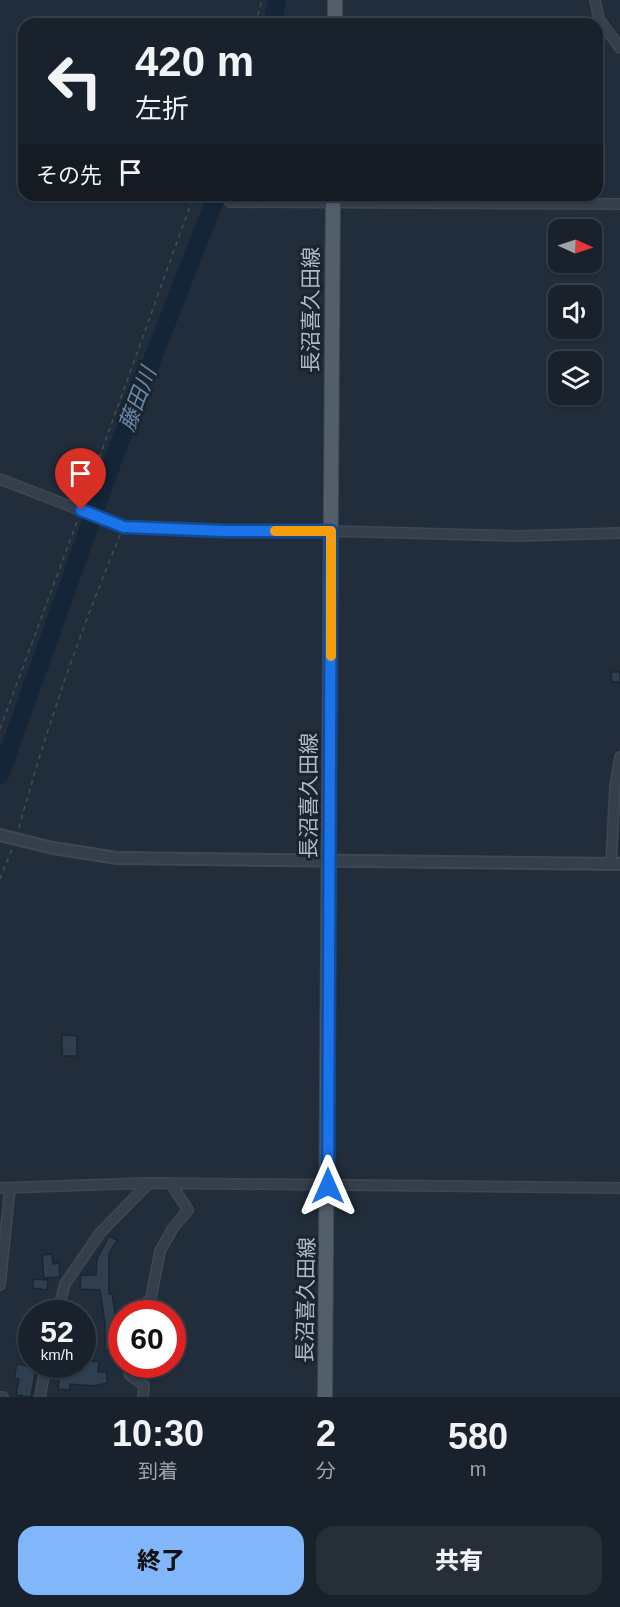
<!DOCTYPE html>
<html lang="ja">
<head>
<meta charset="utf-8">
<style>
	:root { --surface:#19222c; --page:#262f38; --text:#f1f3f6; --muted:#9fa4a9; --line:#373f48; --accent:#81b7fa }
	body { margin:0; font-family:Arial,"Noto Sans JP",sans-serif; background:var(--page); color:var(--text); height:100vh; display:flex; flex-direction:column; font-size:22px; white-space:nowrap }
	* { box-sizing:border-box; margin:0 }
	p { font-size:20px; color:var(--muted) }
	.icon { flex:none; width:33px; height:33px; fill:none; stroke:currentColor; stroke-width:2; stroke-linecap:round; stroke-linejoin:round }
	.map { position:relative; height:1397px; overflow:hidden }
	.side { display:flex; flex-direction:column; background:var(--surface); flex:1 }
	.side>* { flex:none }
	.banner { position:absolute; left:18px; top:18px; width:585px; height:183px; border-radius:18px; box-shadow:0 2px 4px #0004,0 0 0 2px var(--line); background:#19222c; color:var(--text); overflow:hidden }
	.needle { width:39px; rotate:93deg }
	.buttons { position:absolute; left:548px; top:219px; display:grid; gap:12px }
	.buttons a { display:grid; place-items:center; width:54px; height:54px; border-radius:12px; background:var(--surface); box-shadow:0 2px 4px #0004,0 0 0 2px var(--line); font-size:30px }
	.speed { position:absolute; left:18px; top:1300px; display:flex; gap:12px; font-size:30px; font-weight:700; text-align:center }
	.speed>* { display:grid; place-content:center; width:78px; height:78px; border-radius:50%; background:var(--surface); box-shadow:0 2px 4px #0004,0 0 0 2px var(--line); line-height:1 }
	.speed small { font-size:15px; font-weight:400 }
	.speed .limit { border:9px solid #d22; background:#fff; color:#111 }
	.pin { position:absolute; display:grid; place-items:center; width:51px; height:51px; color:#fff; margin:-62px -26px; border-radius:50% 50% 50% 0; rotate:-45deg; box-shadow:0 0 6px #0007 }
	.pin .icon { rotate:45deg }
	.me { position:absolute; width:66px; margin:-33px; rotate:0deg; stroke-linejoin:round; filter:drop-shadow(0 0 4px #0008) }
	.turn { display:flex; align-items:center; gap:21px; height:126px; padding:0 18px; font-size:27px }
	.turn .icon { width:78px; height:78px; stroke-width:2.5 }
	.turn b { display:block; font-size:42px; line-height:51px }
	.then { display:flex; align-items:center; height:57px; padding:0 18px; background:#0003; gap:12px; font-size:22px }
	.eta { display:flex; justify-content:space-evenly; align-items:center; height:102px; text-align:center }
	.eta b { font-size:36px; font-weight:800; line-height:42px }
	.action { display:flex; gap:12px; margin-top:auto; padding:12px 18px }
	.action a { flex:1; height:69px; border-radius:18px; background:var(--accent); color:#111; font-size:24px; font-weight:800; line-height:69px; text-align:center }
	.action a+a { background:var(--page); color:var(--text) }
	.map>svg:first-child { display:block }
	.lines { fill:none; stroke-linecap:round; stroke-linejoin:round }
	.river { stroke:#142538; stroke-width:18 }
	.building { fill:#303f4f; stroke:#1c2632; stroke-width:1.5 }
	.minor-casing { stroke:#3e4854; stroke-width:12 }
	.tertiary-casing { stroke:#3e4854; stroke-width:14 }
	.primary-casing { stroke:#3e4854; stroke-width:16 }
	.path { stroke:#3c5354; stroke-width:1.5; stroke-dasharray:4.5 4.5; stroke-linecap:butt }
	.minor { stroke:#353f4b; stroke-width:9 }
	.tertiary { stroke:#353f4b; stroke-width:10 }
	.primary { stroke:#535e6b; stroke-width:14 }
	.route-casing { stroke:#114b97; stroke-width:15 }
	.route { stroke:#1a73e8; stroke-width:10 }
	.slow { stroke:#f59e0b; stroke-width:10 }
	.labels { text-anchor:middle; stroke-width:6; stroke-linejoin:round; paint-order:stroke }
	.street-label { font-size:21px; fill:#b0bac7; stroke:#1a242f }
	.water-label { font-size:22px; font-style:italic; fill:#6886a7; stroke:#1a242f }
</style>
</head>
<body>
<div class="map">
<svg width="620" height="1397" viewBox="0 0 620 1397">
	<rect width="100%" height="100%" fill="#212d3b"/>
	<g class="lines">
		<!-- river -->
		<path class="river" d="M 272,24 L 277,0
			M 0,775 L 119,444 L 217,195"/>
	</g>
	<!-- building -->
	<path class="building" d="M 611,672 L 620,672 L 620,682 L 612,682 Z
		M 62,1035 L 77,1036 L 77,1056 L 62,1056 Z
		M 109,1236 L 117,1240 L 109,1254 L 109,1294 L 112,1294 L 118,1330 L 122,1330 L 122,1350 L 105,1350 L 105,1323 L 100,1290 L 80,1289 L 81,1275 L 96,1275 L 97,1259 Z
		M 52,1254 L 53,1264 L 59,1263 L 60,1277 L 44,1278 L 42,1255 Z
		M 33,1279 L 48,1280 L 47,1290 L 33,1288 Z
		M 83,1360 L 99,1362 L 98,1372 L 107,1372 L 107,1383 L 94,1386 L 70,1384 L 70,1390 L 58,1389 L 60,1365 L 82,1367 Z
		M 17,1364 L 36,1368 L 31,1397 L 16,1395 L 19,1379 L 14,1378 Z"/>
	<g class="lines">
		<defs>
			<path id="minor" d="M 595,0 L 599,19 L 620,48
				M 230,202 L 620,204
				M 0,479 L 124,527 L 225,531 L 331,531 L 519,536 L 620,533
				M 611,864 L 615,787 L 620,757
				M 0,1188 L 149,1183 L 620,1188
				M 0,1285 L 10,1189
				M 57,1314 L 65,1284 L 100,1233 L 149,1183
				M 135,1314 L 151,1298 L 160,1251 L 173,1228 L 188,1210 L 171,1184
				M 127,1365 L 130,1375 L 144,1385 L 143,1397
				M 0,1397 L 3,1397
				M 40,1397 L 46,1365"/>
			<path id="tertiary" d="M 0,835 L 53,848 L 117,858 L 620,864"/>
			<path id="primary" d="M 335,24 L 335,0
				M 325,1397 L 333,195"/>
		</defs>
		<!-- minor casing -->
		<use href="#minor" class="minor-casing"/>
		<!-- tertiary casing -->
		<use href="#tertiary" class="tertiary-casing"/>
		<!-- primary casing -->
		<use href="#primary" class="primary-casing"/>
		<!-- path -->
		<path class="path" d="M 255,24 L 262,0
			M 84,500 L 194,195
			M 0,729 L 78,519
			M 19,828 C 46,728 81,630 120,535
			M 0,879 L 12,849"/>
		<!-- minor -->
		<use href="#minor" class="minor"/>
		<!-- tertiary -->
		<use href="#tertiary" class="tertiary"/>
		<!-- primary -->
		<use href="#primary" class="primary"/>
	</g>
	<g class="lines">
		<defs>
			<path id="route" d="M 81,510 L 124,527 L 225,531 L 331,531 L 328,1186"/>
		</defs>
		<!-- route casing -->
		<use href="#route" class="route-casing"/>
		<!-- route -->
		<use href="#route" class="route"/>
		<!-- slow -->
		<path class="slow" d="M 275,531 L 331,531 L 331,656"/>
	</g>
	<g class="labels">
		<!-- street labels -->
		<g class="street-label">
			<text transform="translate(311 310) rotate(-90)" y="7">長沼喜久田線</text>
			<text transform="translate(309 796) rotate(-90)" y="7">長沼喜久田線</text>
			<text transform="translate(306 1300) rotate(-89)" y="7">長沼喜久田線</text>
		</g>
		<!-- water labels -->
		<g class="water-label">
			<text transform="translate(137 399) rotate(-69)" y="8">藤田川</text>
		</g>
	</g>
</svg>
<div class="buttons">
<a><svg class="needle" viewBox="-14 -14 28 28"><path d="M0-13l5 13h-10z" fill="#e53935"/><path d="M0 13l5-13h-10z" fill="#9fa4a9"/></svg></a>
<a><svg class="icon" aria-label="sound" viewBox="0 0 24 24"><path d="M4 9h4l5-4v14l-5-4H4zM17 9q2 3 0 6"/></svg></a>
<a><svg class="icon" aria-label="layers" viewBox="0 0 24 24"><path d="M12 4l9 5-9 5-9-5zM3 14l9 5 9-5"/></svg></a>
</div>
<div class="speed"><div>52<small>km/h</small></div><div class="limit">60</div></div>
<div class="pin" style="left:81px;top:510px;background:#d93025"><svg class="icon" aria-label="arrive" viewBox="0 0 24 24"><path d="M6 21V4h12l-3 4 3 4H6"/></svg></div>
<svg class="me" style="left:328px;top:1186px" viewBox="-20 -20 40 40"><path d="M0-17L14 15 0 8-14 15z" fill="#1a73e8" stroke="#fff" stroke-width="4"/></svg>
<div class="banner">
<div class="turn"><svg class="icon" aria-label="left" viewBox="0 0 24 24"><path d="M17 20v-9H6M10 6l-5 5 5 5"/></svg><div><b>420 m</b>左折</div></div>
<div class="then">その先<svg class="icon" aria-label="arrive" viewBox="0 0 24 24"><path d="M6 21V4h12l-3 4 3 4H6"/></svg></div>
</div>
</div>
<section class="side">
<div class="eta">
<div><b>10:30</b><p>到着</p></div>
<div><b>2</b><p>分</p></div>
<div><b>580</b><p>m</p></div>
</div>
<div class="action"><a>終了</a><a>共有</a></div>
</section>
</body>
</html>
